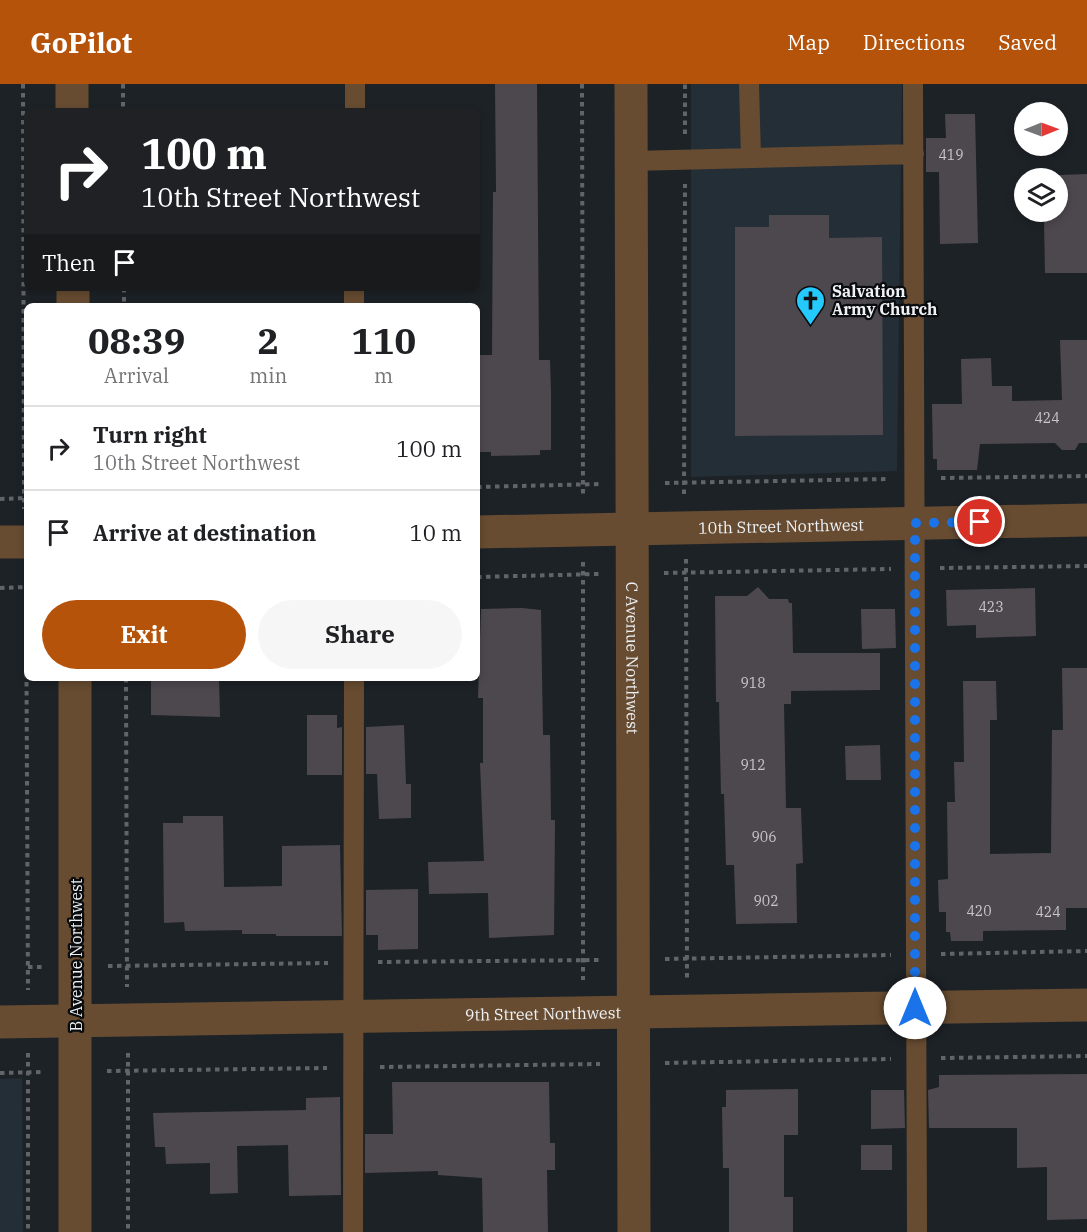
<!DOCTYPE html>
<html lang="en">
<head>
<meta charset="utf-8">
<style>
	:root { --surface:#fff; --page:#f6f6f6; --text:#202124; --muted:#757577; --line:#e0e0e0; --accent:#b45309 }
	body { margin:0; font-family:"IBM Plex Serif",serif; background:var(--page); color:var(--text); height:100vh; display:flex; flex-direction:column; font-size:22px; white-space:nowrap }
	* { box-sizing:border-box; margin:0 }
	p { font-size:20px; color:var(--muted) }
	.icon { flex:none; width:33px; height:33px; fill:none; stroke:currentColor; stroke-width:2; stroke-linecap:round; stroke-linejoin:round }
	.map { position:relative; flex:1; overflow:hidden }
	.side { position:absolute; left:24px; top:219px; width:456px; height:378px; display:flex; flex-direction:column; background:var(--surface); border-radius:9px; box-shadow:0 3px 9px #0003 }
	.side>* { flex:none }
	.banner { position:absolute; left:24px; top:24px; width:456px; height:183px; border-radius:9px; box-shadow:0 3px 9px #0003; background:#202124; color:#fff; overflow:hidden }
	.needle { width:39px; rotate:89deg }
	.buttons { position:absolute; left:1014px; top:18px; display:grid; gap:12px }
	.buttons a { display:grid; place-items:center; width:54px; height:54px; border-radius:50%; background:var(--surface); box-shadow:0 3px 9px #0003; font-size:30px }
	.pin { position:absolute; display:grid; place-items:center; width:51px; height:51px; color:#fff; margin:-26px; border:3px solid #fff; border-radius:50%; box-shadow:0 2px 6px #0007 }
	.me { position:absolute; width:66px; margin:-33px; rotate:0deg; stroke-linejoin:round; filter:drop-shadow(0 0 4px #0008) }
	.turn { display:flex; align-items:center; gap:21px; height:126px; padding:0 18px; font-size:27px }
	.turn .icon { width:78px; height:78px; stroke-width:2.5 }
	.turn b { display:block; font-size:42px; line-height:51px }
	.then { display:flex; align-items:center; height:57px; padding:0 18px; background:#0003; gap:12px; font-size:22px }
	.eta { display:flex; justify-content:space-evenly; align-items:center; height:102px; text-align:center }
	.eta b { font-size:36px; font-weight:700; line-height:42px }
	.button { display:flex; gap:12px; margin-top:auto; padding:12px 18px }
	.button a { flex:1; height:69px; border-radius:36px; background:var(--accent); color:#fff; font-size:24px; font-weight:700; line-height:69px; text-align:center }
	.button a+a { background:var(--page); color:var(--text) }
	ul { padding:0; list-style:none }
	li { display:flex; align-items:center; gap:18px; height:84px; padding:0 18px; border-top:2px solid var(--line) }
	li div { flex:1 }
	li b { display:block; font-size:22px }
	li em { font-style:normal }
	header { display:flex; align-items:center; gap:36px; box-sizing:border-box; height:84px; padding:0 30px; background:var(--accent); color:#fff }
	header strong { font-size:28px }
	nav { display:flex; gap:33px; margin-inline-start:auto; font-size:21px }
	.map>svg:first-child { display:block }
	.built { fill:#242e37 }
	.building { fill:#4d484e }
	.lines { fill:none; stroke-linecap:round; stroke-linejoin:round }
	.path { stroke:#61656a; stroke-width:4; stroke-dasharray:4.5 4.5; stroke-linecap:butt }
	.lane { stroke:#674c31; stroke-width:20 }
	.street { stroke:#674c31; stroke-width:33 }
	.route { stroke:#1a73e8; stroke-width:10; stroke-dasharray:0 18 }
	.labels { text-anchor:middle; stroke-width:4.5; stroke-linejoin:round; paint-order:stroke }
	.number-label { font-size:14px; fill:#c6c7cb }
	.poi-label { font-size:16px; font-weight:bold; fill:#eef1f5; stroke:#090b0d; text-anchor:start }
	.street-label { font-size:16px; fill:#eef1f5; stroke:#090b0d }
</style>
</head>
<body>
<header>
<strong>GoPilot</strong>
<nav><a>Map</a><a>Directions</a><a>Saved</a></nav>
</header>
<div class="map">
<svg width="1087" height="1148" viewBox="0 0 1087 1148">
	<rect width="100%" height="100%" fill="#1d2227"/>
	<!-- built -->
	<path class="built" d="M 691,0 L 902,0 L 897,387 L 691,393 Z
		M 22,994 L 23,1148 L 0,1148 L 0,995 Z"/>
	<!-- building -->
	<path class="building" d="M 495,0 L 537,0 L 539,276 L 550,276 L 551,308 L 551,366 L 540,366 L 540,371 L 491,372 L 491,368 L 477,368 L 477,271 L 492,271 L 493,108 L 496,108 Z
		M 945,30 L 975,30 L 978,159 L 940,160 L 939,88 L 926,88 L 926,54 L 946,54 Z
		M 1087,90 L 1087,189 L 1045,189 L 1044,137 L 1037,137 L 1036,128 L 1058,128 L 1058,94 L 1036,94 L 1035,92 Z
		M 769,131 L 829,131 L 829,154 L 882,153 L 883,351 L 735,352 L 735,143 L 769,143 Z
		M 1060,256 L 1087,256 L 1087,359 L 1079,359 L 1075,366 L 1062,366 L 1055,359 L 980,360 L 977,386 L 937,386 L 937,375 L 933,375 L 932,320 L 962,320 L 961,275 L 991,274 L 992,302 L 1012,302 L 1012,317 L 1062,316 Z
		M 758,503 L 769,515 L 788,515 L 789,519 L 792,519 L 793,569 L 880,569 L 880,606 L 791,607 L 791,620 L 784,620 L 786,724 L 801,724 L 803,779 L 796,780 L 797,839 L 736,840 L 734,781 L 726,781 L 724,710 L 721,710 L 719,618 L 716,618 L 715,512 L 747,512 Z
		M 1035,504 L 1036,552 L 976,554 L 976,541 L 947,542 L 946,506 Z
		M 522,524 L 541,526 L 543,651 L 550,651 L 551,736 L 555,736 L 554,851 L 489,854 L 488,809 L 429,810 L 428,778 L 484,777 L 480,679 L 483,679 L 483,614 L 478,614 L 481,525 Z
		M 861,525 L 895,525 L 896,564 L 862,565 Z
		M 1062,584 L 1087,584 L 1087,824 L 1066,824 L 1066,846 L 983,847 L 983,857 L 951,857 L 950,848 L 946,848 L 946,828 L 939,828 L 938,796 L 948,795 L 947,718 L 955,718 L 954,678 L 964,678 L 963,597 L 996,597 L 997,636 L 990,636 L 990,770 L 1051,769 L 1052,646 L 1063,646 Z
		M 161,594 L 219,594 L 220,633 L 151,631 L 151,597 L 162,597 Z
		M 307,631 L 337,631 L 337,644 L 342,643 L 342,691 L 307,691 Z
		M 404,641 L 406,700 L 411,700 L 411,734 L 379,735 L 377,690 L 366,690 L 366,643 Z
		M 880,661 L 881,696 L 846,696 L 845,662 Z
		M 183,732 L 223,732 L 224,803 L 282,802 L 282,762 L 340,761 L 342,852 L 276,852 L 276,850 L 242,850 L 242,846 L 185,847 L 184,838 L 164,839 L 163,739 L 183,739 Z
		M 418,805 L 418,865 L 378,866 L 378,851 L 366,851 L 366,806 Z
		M 1087,990 L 1087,1135 L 1047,1136 L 1047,1083 L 1017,1084 L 1017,1044 L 929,1044 L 928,1006 L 939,1003 L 939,991 Z
		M 392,998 L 549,998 L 550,1059 L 555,1059 L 555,1086 L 547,1086 L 548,1148 L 483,1148 L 482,1094 L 438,1091 L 438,1087 L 365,1089 L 365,1050 L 393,1050 Z
		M 798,1005 L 798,1051 L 784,1051 L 784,1113 L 793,1113 L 793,1148 L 729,1148 L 729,1084 L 723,1084 L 722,1023 L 726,1023 L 726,1006 Z
		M 871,1006 L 904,1006 L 905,1044 L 871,1045 Z
		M 340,1013 L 341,1111 L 289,1112 L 288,1061 L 237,1062 L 238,1109 L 210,1110 L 210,1079 L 166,1080 L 165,1063 L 155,1063 L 153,1029 L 306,1026 L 306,1014 Z
		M 861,1061 L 892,1061 L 892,1086 L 861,1086 Z"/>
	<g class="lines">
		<!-- path -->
		<path class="path" d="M 23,0 L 24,425
			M 123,0 L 123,27
			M 582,0 L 583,413
			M 685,50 L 685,0
			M 124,204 L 124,222
			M 941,394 L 1087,392
			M 665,399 L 888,395
			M 477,403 L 601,400
			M 684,410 L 685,100
			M 0,415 L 27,414
			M 686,475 L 687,897
			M 583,478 L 583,896
			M 940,484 L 1087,482
			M 664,489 L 891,485
			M 26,490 L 28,906
			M 477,493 L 599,490
			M 0,504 L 26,503
			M 126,594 L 127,903
			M 941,870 L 1087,867
			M 665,875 L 891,871
			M 378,878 L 601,876
			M 108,882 L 328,879
			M 28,883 L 42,883
			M 28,969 L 28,1148
			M 128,969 L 128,1148
			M 941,974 L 1087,972
			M 665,979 L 891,975
			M 380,983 L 600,980
			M 107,987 L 327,984
			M 0,989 L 44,988"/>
		<!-- lane -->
		<path class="lane" d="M 749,0 L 751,74
			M 913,0 L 917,1148
			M 355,27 L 355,0
			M 632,77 L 914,70
			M 354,222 L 354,204
			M 353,1148 L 354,594"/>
		<!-- street -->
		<g class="street">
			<path d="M 72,0 L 72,27"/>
			<path id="s1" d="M 631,0 L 634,1148"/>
			<path d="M 73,204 L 73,222"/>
			<path id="s2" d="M 477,448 L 1087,436"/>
			<path d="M 0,458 L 27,458"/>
			<path id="s3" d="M 0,938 L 1087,921"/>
			<path d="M 75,1148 L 75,594"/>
		</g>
	</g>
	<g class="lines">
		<!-- route -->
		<path class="route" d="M 915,924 L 915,439 L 980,438"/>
	</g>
	<!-- icons -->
	<defs>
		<symbol id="church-pin" viewBox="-11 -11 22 30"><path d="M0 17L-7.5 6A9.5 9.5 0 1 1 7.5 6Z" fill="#24c9fe" stroke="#090b0d"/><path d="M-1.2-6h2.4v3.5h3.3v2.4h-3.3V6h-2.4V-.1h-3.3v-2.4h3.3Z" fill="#111"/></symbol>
	</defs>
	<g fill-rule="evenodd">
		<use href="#church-pin" x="794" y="200" width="33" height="45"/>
	</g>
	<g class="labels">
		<!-- number labels -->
		<g class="number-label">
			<text x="951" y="76">419</text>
			<text x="1047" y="339">424</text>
			<text x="991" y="528">423</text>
			<text x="753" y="604">918</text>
			<text x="753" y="686">912</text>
			<text x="764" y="758">906</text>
			<text x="766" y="822">902</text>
			<text x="979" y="832">420</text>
			<text x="1048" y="833">424</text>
		</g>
		<!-- poi labels -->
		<g class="poi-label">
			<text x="832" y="213">Salvation<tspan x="832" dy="18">Army Church</tspan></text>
		</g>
		<!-- street labels -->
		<g class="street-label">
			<text dy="6" stroke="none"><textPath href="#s2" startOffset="304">10th Street Northwest</textPath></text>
			<text dy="6" stroke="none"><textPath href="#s1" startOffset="574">C Avenue Northwest</textPath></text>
			<text transform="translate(76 871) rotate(-90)" y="6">B Avenue Northwest</text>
			<text dy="6" stroke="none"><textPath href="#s3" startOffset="543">9th Street Northwest</textPath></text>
		</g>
	</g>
</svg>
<div class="buttons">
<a><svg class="needle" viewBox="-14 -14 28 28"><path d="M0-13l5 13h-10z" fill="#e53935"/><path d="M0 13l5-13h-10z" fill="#757577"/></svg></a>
<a><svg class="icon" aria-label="layers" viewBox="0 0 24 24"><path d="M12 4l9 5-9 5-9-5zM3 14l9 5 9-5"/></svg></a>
</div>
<div class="pin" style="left:980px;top:438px;background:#d93025"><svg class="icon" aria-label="arrive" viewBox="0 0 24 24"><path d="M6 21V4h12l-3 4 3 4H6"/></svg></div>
<svg class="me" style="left:915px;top:924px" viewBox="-20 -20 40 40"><circle r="19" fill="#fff"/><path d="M0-13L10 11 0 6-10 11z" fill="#1a73e8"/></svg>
<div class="banner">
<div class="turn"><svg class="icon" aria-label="right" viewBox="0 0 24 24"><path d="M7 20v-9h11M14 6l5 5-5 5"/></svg><div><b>100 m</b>10th Street Northwest</div></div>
<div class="then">Then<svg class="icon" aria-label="arrive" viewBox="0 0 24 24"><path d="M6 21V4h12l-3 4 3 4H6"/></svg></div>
</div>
<section class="side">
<div class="eta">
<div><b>08:39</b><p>Arrival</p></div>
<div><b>2</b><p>min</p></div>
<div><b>110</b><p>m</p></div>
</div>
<ul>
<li><svg class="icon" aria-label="right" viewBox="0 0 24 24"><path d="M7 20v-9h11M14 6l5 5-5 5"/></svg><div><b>Turn right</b><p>10th Street Northwest</p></div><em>100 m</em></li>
<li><svg class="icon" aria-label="arrive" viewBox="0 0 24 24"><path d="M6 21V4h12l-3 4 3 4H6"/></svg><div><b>Arrive at destination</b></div><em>10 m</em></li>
</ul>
<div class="button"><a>Exit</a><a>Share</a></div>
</section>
</div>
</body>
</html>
